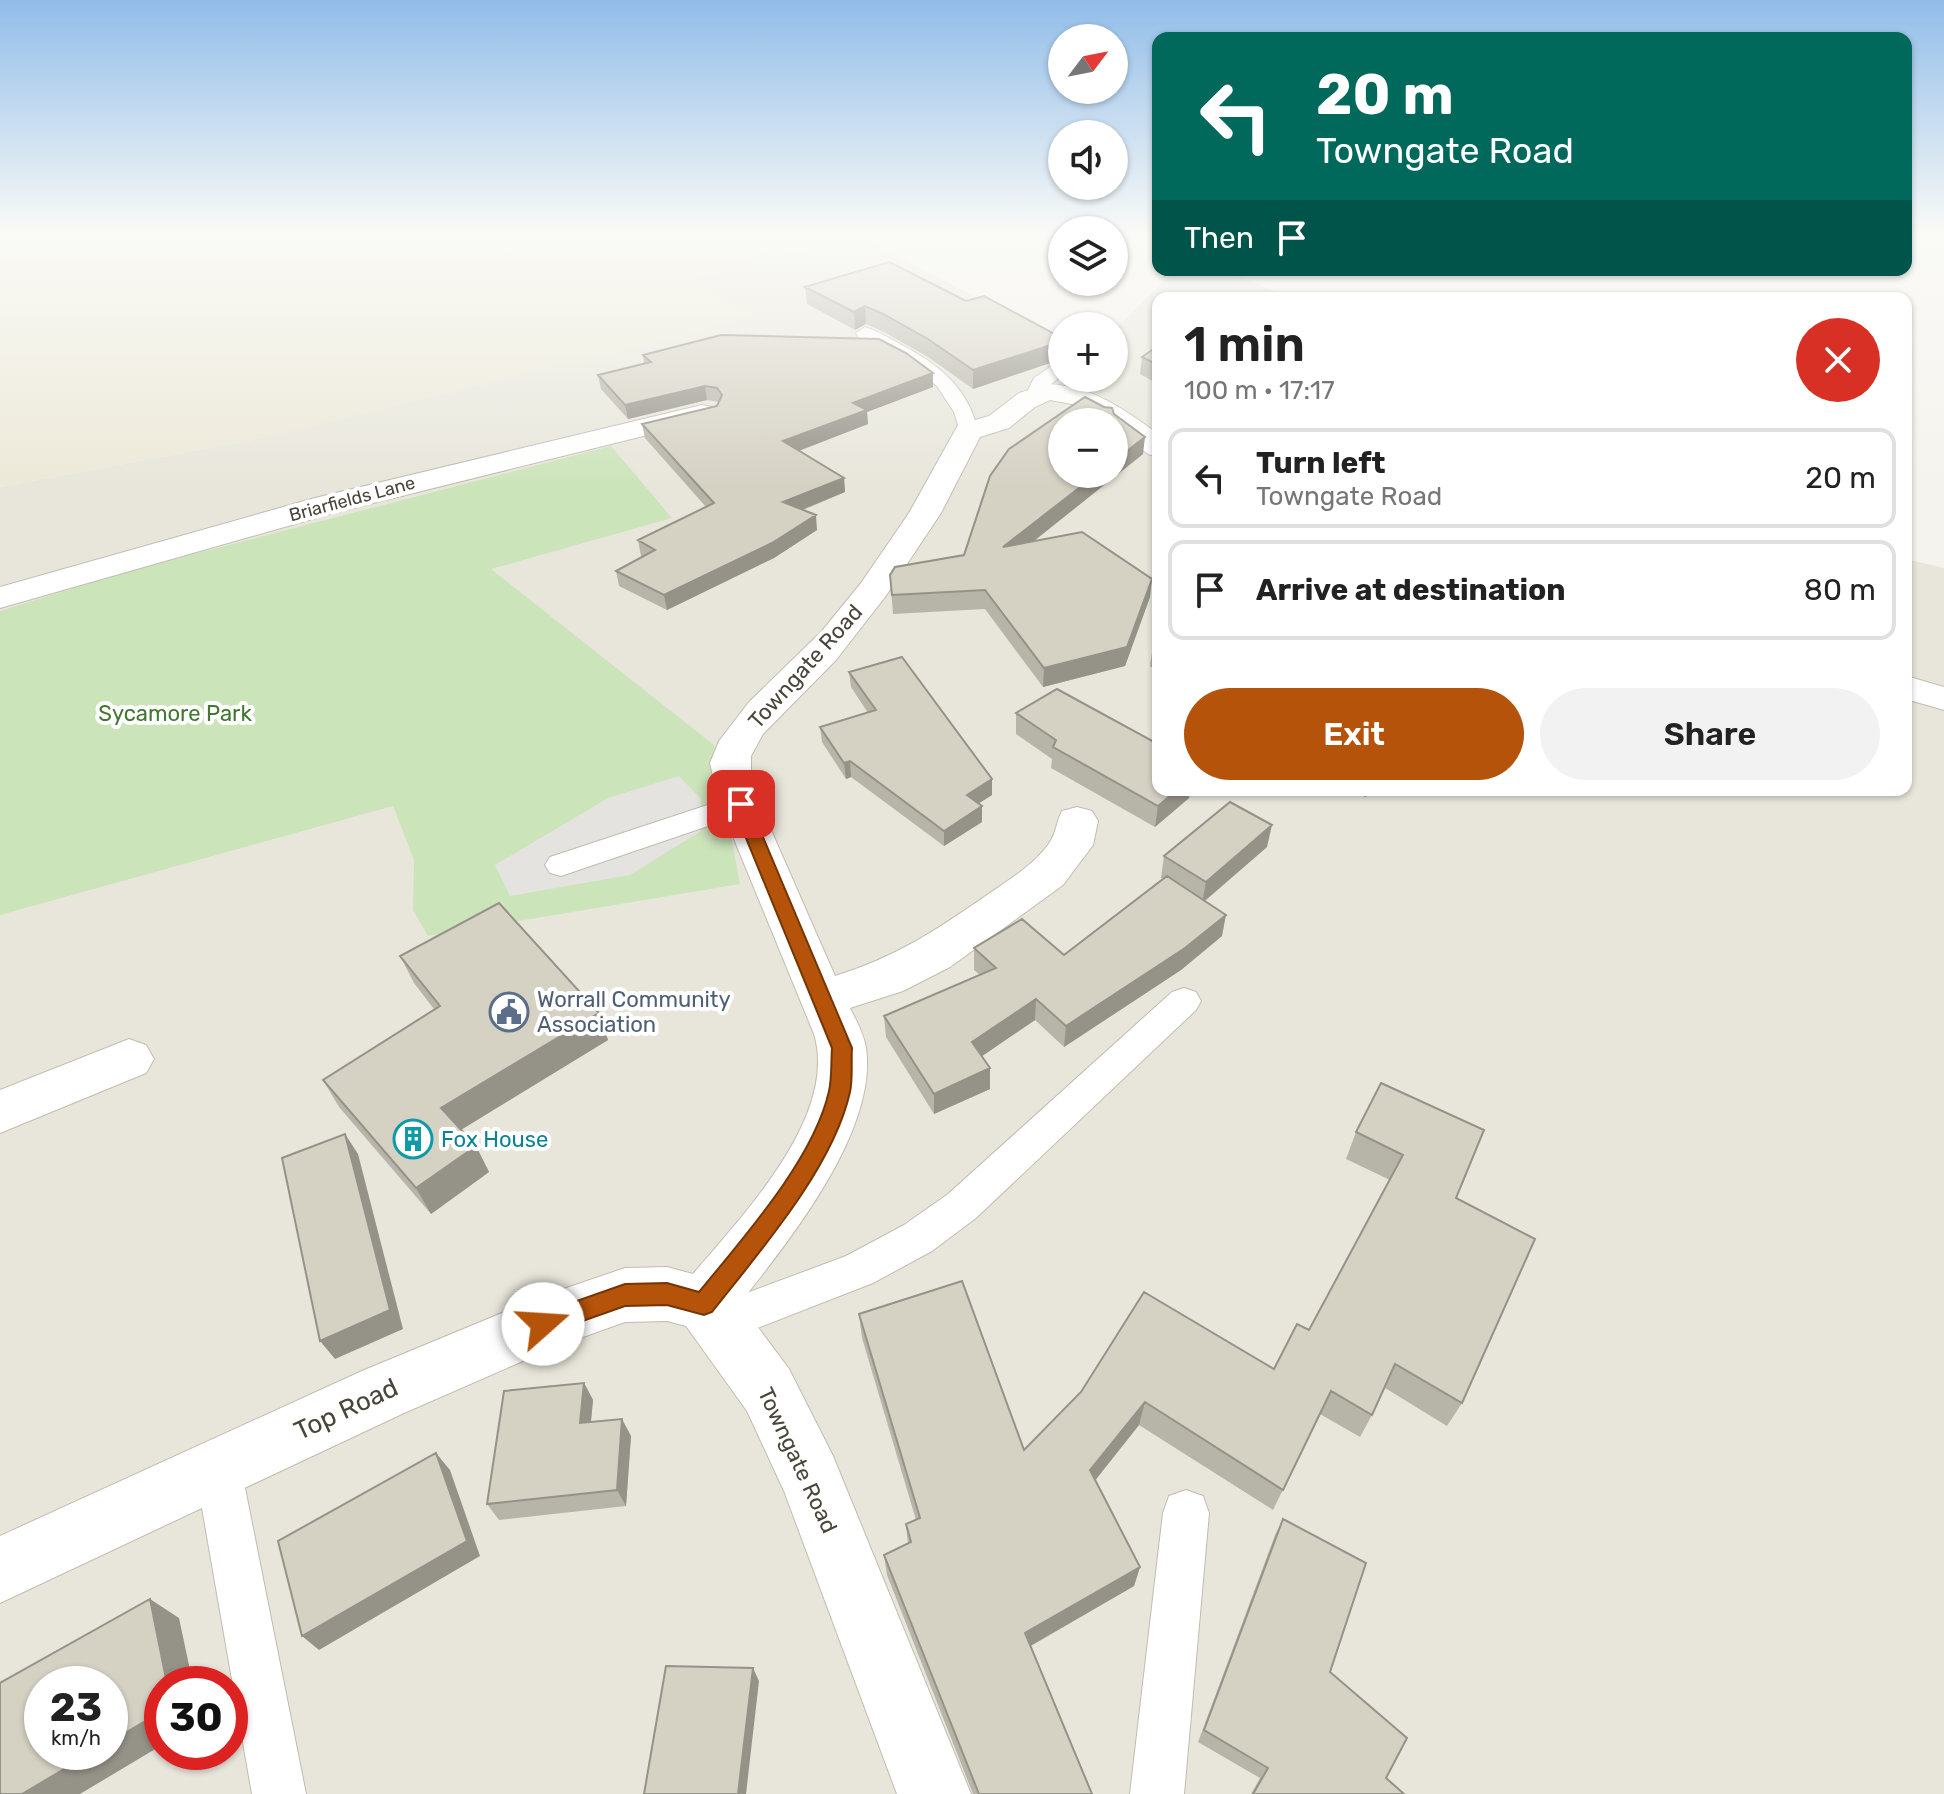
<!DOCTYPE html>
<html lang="en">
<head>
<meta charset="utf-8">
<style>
	:root { --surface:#fff; --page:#f2f2f2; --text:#222; --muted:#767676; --line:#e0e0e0; --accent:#b45309 }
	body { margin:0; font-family:Rubik,sans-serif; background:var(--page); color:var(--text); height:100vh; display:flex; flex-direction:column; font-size:30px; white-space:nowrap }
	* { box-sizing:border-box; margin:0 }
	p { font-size:26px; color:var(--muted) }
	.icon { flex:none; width:44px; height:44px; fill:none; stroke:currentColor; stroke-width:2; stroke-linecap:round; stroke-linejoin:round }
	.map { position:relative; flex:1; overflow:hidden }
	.sheet { position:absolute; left:1152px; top:292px; width:760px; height:504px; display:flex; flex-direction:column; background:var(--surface); border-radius:16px; box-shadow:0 2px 6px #0004 }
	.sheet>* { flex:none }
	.guide { position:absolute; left:1152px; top:32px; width:760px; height:244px; border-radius:16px; box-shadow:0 2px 6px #0004; background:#00695c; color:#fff; overflow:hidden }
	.needle { width:52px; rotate:58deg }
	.tools { position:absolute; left:1048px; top:24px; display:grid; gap:16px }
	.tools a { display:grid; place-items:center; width:80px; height:80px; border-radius:50%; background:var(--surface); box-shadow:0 2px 6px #0004; font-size:40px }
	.speed { position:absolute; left:24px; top:1666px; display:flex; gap:16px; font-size:40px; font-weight:700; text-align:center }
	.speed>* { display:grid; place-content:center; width:104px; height:104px; border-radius:50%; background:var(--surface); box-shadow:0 2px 6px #0004; line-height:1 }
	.speed small { font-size:20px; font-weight:400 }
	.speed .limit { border:12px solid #d22; background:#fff; color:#111 }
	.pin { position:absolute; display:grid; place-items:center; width:68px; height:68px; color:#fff; margin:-34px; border-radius:16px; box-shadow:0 4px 12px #0006 }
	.me { position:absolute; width:88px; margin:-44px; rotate:71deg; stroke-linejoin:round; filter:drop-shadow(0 0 6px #0008) }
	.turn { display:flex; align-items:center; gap:28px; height:168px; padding:0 32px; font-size:36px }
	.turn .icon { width:104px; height:104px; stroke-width:2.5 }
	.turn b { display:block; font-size:56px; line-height:68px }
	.then { display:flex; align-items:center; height:76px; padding:0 32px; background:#0003; gap:16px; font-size:30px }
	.round { display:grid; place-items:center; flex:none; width:84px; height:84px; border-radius:42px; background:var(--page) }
	.summary { display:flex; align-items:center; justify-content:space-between; height:136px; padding:0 32px }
	h1 { font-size:48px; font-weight:600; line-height:60px }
	.primary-button { display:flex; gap:16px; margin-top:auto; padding:16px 32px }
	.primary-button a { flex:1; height:92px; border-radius:48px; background:var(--accent); color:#fff; font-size:32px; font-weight:600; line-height:92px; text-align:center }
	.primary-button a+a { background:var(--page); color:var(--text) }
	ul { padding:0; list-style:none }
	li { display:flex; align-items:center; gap:24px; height:100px; margin:0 16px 12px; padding:0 16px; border:4px solid var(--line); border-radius:16px }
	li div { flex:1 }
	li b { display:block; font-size:30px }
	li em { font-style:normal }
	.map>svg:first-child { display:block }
	.residential { fill:#e8e6db; fill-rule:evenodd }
	.education { fill:#ece9d8 }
	.green { fill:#cce4ba }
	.parking { fill:#e4e3e0 }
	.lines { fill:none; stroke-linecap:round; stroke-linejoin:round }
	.service-casing { stroke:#c0bcb0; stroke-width:2 }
	.minor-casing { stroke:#c0bcb0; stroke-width:2 }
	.service { fill:#fff; fill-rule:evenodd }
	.minor { fill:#fff; fill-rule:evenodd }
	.wall { fill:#b7b4a8 }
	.shaded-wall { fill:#959288 }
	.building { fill:#d5d1c3; stroke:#959288; stroke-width:2 }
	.route { fill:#b45309; stroke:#753606; stroke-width:2 }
	.labels { text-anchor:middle; stroke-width:8; stroke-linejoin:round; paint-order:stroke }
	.far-street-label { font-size:18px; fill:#49453b; stroke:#fff }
	.street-label { font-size:22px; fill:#49453b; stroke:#fff }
	.park-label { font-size:22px; fill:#437632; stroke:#fff }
	.service-label { font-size:22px; fill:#4e5e75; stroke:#fff; text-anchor:start }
	.culture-label { font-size:22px; fill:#0d838f; stroke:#fff; text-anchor:start }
	.near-street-label { font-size:26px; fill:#49453b; stroke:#fff }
</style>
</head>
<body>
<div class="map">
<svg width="1944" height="1794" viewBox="0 0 1944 1794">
	<rect width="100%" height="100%" fill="#f5f3ed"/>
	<!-- residential -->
	<path class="residential" d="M 855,235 L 1062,341 L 1062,378 L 1114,378 L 1114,330 L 1176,270 L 1223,270 L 1292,298 L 1158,298 L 1158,790 L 1906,790 L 1906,559 L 1944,568 L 1944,1794 L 0,1794 L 0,487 L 258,439 L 752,314 L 687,281 ZM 1062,422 L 1114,422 L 1114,474 L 1062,474 ZM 42,1684 L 110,1684 L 110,1752 L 42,1752 ZM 162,1684 L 230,1684 L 230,1752 L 162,1752 Z"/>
	<!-- education -->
	<path class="education" d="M 0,235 L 855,235 L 688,281 L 753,314 L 679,338 L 258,439 L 0,487 Z"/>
	<!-- green -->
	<path class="green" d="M 611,446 L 672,518 L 491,569 L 714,745 L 740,884 L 428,936 L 413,910 L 414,860 L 393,806 L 0,915 L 0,611 L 129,571 Z"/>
	<!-- parking -->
	<path class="parking" d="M 679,776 L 701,799 L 701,831 L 630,875 L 510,896 L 495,865 L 608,798 Z"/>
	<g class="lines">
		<defs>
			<path id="service" d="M 865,327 C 877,331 889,338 900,344 C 938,364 968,387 978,431 L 975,435 L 961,435 L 954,412 L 937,386 L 908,364 L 858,337 L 856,333 Z
				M 1062,359 L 1062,375 L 1050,385 L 1043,398 L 1029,398 L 1026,394 L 1034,378 Z
				M 741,794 L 752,797 L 756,804 L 752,811 L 561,876 L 550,873 L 545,865 L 550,857 Z
				M 1184,988 L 1196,992 L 1201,1001 L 1196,1010 L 976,1218 L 932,1251 L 873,1283 L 719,1343 L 704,1337 L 698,1323 L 704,1309 L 846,1256 L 904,1225 L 948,1194 L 1172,992 Z
				M 218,1445 L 234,1452 L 241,1468 L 306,1794 L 252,1794 L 195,1468 L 202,1452 Z
				M 1186,1490 L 1203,1496 L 1209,1513 L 1184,1794 L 1130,1794 L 1163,1513 L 1169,1496 Z"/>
			<path id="minor" d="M 1048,384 C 1092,386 1124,409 1158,434 L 1158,457 L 1148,454 L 1114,429 L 1114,422 L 1104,422 L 1072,404 L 1050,400 L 1035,407 L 1009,428 L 980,437 L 941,513 L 885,597 L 836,660 L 763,734 L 751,756 L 751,773 L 760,805 L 835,976 C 896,957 935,931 987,895 C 1009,880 1032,866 1048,845 C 1056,835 1056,822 1062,811 L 1077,807 L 1092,811 L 1098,821 L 1093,845 L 1063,885 L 950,967 L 903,991 L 850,1008 C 856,1020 864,1034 866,1048 C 878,1131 789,1241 740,1303 L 789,1369 L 833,1456 L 971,1794 L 897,1794 L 784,1491 L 747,1411 L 686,1326 L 667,1321 L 625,1322 L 555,1347 L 404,1413 L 0,1603 L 0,1536 L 362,1371 L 543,1296 L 625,1268 L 667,1267 L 693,1274 C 742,1216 839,1116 814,1034 L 720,805 L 710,763 L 719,741 L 749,702 L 822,631 L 861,583 L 909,513 L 958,425 L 989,416 L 1019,393 Z
				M 702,405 L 712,407 L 716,413 L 712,419 L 337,512 L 0,608 L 0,587 L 315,498 Z
				M 1906,676 L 1944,687 L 1944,710 L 1906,699 Z
				M 129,1039 L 146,1045 L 154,1059 L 146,1073 L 0,1133 L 0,1090 Z"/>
		</defs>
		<!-- service casing -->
		<use href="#service" class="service-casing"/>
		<!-- minor casing -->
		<use href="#minor" class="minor-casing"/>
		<!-- service -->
		<use href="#service" class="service"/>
		<!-- minor -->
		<use href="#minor" class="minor"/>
	</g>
	<!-- wall -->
	<path class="wall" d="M 805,287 L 1062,356 L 1050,363 L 973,389 L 928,357 L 884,332 L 866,324 L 855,330 L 807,304 Z
		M 1158,346 L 1158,384 L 1140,374 L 1142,357 Z
		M 643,355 L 933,387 L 867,412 L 868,424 L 799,451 L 844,478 L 845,492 L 803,510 L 817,530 L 774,558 L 667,610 L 619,586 L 616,571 L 643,557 L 641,556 L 638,540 L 706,507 L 645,438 L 642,424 L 717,406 L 719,402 L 707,400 L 628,419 L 601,389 L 598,375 L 644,364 Z
		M 1114,414 L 1143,454 L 1033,542 L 1150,597 L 1125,666 L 1043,687 L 985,609 L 893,614 L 890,575 L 964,555 Z
		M 1158,643 L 1158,672 L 1150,666 L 1153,645 Z
		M 849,672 L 992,779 L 992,795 L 978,803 L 982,822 L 944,846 L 851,777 L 846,779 L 822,742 L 820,727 L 868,713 L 851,687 Z
		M 1016,713 L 1189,798 L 1155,827 L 1051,768 L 1052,759 L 1016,734 Z
		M 1355,790 L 1377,790 L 1365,797 Z
		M 1267,847 L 1205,901 L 1222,936 L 1181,970 L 1064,1047 L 1035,1020 L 982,1056 L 990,1068 L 990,1089 L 934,1114 L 886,1037 L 884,1016 L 980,975 L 974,970 L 974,948 L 1064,955 L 1163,879 L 1161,878 L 1164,856 Z
		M 400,956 L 599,1013 L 608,1040 L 461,1130 L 476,1146 L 489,1172 L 431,1214 L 339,1107 L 323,1080 L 434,1009 L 414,983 Z
		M 1381,1083 L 1456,1198 L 1462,1403 L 1447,1426 L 1385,1388 L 1372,1415 L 1360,1437 L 1320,1414 L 1273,1510 L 1139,1425 L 1095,1480 L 1140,1567 L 1134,1586 L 1031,1646 L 1092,1794 L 973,1794 L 887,1575 L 884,1555 L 908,1544 L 906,1524 L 916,1520 L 862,1338 L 859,1314 L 1024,1450 L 1081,1392 L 1274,1369 L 1309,1330 L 1390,1180 L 1346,1159 L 1356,1132 Z
		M 584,1383 L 593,1400 L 591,1422 L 631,1436 L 626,1506 L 499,1520 L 487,1504 Z
		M 1283,1519 L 1330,1672 L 1386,1778 L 1404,1794 L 1251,1794 L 1260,1778 L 1198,1742 L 1275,1535 Z"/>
	<!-- shaded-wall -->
	<path class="shaded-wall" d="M 865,306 L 866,324 L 855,330 L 854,312 Z
		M 1062,338 L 1062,356 L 1050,363 L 973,389 L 973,370 Z
		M 933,373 L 933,387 L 867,412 L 868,424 L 785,456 L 783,441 L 853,403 Z
		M 705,386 L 707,400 L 628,419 L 625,405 Z
		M 1145,437 L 1143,454 L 1002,566 L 1003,547 L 1097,474 L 1114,474 L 1114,461 Z
		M 844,478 L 845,492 L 784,517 L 783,502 Z
		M 816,515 L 817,530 L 774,558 L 667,610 L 664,595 Z
		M 1152,579 L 1150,597 L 1125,666 L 1043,687 L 1044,668 Z
		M 850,761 L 851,777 L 846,779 L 844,763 Z
		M 992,779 L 992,795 L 967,811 L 967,795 Z
		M 1177,790 L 1191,790 L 1189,798 L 1155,827 L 1158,806 Z
		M 1367,790 L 1377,790 L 1365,797 Z
		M 982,806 L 982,822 L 944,846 L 944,831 Z
		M 1272,825 L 1267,847 L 1202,903 L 1206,882 Z
		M 1226,915 L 1222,936 L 1181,970 L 1064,1047 L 1066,1026 Z
		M 1036,999 L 1035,1020 L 972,1063 L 972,1042 Z
		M 599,1013 L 608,1040 L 454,1134 L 441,1108 Z
		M 990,1068 L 990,1089 L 934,1114 L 934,1094 Z
		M 345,1134 L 358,1154 L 403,1329 L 335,1359 L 320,1341 Z
		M 476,1146 L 489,1172 L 431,1214 L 416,1188 Z
		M 584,1383 L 593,1400 L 589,1440 L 580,1423 Z
		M 1145,1402 L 1139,1425 L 1086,1492 L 1090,1470 Z
		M 622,1419 L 631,1436 L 626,1506 L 617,1490 Z
		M 436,1453 L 450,1470 L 480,1556 L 319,1650 L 302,1636 Z
		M 1140,1567 L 1134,1586 L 1023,1650 L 1025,1633 Z
		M 150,1599 L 179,1618 L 193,1684 L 167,1684 Z
		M 753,1668 L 759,1681 L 746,1794 L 738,1794 Z
		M 162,1711 L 162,1745 L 80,1794 L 22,1794 L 93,1752 L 110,1752 L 110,1742 Z"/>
	<!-- building -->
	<path class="building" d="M 889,262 L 966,301 L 984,296 L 1062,338 L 1051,345 L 973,370 L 928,339 L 883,314 L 865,306 L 854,312 L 805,287 Z
		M 721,335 L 879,339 L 906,353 L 933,373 L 853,403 L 867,410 L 783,441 L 844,478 L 783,502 L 816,515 L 772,543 L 664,595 L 616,571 L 655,550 L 638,540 L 714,503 L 642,424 L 717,406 L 722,395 L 717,388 L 705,386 L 625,405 L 598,375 L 651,362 L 643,355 Z
		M 1158,346 L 1158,365 L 1142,357 Z
		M 1085,397 L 1104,407 L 1112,408 L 1114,414 L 1145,437 L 1114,461 L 1114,422 L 1062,422 L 1062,474 L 1097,474 L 1003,547 L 1082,532 L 1152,579 L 1127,647 L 1044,668 L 985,590 L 892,595 L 890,575 L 895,567 L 964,555 L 990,476 L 1009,449 Z
		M 902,657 L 992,779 L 967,795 L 982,806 L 944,831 L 850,761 L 844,763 L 820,727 L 876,710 L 849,672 Z
		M 1057,689 L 1158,744 L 1158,790 L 1177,790 L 1158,806 L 1053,747 L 1056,740 L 1016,713 Z
		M 1230,802 L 1272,825 L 1206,882 L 1164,856 Z
		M 1167,876 L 1226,915 L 1185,948 L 1066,1026 L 1036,999 L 972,1042 L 990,1068 L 934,1094 L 884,1016 L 996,968 L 974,948 L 1022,919 L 1064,955 Z
		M 499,903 L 599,1013 L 441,1108 L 476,1146 L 416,1188 L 323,1080 L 440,1006 L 400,956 Z
		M 1381,1083 L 1484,1130 L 1456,1198 L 1535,1239 L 1462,1403 L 1395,1364 L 1372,1415 L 1331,1391 L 1283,1490 L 1145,1402 L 1090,1470 L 1140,1567 L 1025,1633 L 1092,1794 L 979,1794 L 884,1555 L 911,1542 L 906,1524 L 920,1518 L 859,1314 L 962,1281 L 1024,1450 L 1081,1392 L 1144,1292 L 1274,1369 L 1297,1324 L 1309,1330 L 1403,1155 L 1356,1132 Z
		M 345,1134 L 390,1310 L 320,1341 L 282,1158 Z
		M 584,1383 L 580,1423 L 622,1419 L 617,1490 L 487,1504 L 504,1391 Z
		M 436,1453 L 467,1541 L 302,1636 L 278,1541 Z
		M 1283,1519 L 1366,1563 L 1330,1672 L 1407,1738 L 1386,1778 L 1404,1794 L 1253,1794 L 1268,1768 L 1204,1730 Z
		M 150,1599 L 167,1684 L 162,1684 L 162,1711 L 110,1742 L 110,1684 L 42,1684 L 42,1752 L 93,1752 L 22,1794 L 0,1794 L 0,1683 Z
		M 666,1666 L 753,1668 L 738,1794 L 644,1794 Z"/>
	<!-- sky -->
	<linearGradient id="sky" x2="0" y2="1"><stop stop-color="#91bde9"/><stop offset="0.48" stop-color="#fafaf7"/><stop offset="1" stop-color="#fafaf7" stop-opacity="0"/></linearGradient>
	<rect width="1944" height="486" fill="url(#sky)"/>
	<!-- route -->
	<path class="route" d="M 741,798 L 749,804 L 852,1048 C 851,1062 853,1078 850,1092 C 833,1168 760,1251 712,1312 L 704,1315 L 667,1305 L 625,1306 L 543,1335 L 534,1332 L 531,1324 L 534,1316 L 625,1284 L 667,1283 L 699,1292 C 743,1238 814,1159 829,1091 C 832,1078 831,1062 832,1048 L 732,804 Z"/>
	<!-- icons -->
	<defs>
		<symbol id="civic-ring" viewBox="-11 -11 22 22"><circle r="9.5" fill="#fff" stroke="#5c6f8a" stroke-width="1.5"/><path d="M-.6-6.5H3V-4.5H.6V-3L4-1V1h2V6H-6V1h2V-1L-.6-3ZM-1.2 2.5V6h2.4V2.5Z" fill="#5c6f8a"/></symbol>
		<symbol id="building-ring" viewBox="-11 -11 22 22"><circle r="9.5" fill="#fff" stroke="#0f9aa8" stroke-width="1.5"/><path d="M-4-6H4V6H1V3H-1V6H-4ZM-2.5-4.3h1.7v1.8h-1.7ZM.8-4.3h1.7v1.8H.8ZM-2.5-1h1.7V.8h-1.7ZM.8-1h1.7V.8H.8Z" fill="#0f9aa8"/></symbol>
	</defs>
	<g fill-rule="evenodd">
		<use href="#civic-ring" x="487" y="990" width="44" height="44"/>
		<use href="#building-ring" x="391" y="1117" width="44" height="44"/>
	</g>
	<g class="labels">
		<!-- far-street labels -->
		<g class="far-street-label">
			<text transform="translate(352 499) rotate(-15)" y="6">Briarfields Lane</text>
		</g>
		<!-- street labels -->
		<g class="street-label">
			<text transform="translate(805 666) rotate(-48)" y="8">Towngate Road</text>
			<text transform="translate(798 1460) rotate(65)" y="8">Towngate Road</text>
		</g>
		<!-- park labels -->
		<g class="park-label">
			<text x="175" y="721">Sycamore Park</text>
		</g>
		<!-- service labels -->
		<g class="service-label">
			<text x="537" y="1007">Worrall Community<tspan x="537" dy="25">Association</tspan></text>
		</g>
		<!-- culture labels -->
		<g class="culture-label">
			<text x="441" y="1147">Fox House</text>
		</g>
		<!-- near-street labels -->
		<g class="near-street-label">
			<text transform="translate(346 1409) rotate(-25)" y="9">Top Road</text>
		</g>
	</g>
</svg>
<div class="tools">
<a><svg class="needle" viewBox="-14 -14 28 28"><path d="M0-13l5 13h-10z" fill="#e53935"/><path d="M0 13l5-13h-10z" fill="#767676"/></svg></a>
<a><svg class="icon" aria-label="sound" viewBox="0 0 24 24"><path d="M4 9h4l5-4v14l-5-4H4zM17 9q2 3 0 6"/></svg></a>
<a><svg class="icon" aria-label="layers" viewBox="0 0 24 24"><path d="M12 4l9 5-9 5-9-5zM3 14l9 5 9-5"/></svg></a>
<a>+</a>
<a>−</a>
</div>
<div class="speed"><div>23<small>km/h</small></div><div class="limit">30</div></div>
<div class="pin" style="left:741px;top:804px;background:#d93025"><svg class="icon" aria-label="arrive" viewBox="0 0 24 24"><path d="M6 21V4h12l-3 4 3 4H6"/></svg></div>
<svg class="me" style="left:543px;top:1324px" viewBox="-20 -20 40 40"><circle r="19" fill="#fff"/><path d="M0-13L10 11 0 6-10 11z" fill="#b45309"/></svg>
<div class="guide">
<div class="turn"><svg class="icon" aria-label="left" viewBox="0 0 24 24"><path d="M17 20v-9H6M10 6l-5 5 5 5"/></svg><div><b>20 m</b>Towngate Road</div></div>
<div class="then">Then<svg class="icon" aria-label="arrive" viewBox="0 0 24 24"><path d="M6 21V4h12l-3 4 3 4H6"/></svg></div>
</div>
<section class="sheet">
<div class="summary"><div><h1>1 min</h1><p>100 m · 17:17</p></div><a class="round" style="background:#d93025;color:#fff"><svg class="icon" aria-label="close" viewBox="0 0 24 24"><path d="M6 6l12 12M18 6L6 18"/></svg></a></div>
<ul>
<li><svg class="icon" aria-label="left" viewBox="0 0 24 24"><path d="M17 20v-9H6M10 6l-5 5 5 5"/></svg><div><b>Turn left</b><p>Towngate Road</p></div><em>20 m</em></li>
<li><svg class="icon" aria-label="arrive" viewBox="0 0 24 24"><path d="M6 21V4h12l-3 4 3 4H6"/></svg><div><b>Arrive at destination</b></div><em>80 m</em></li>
</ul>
<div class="primary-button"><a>Exit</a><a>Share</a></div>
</section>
</div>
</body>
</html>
